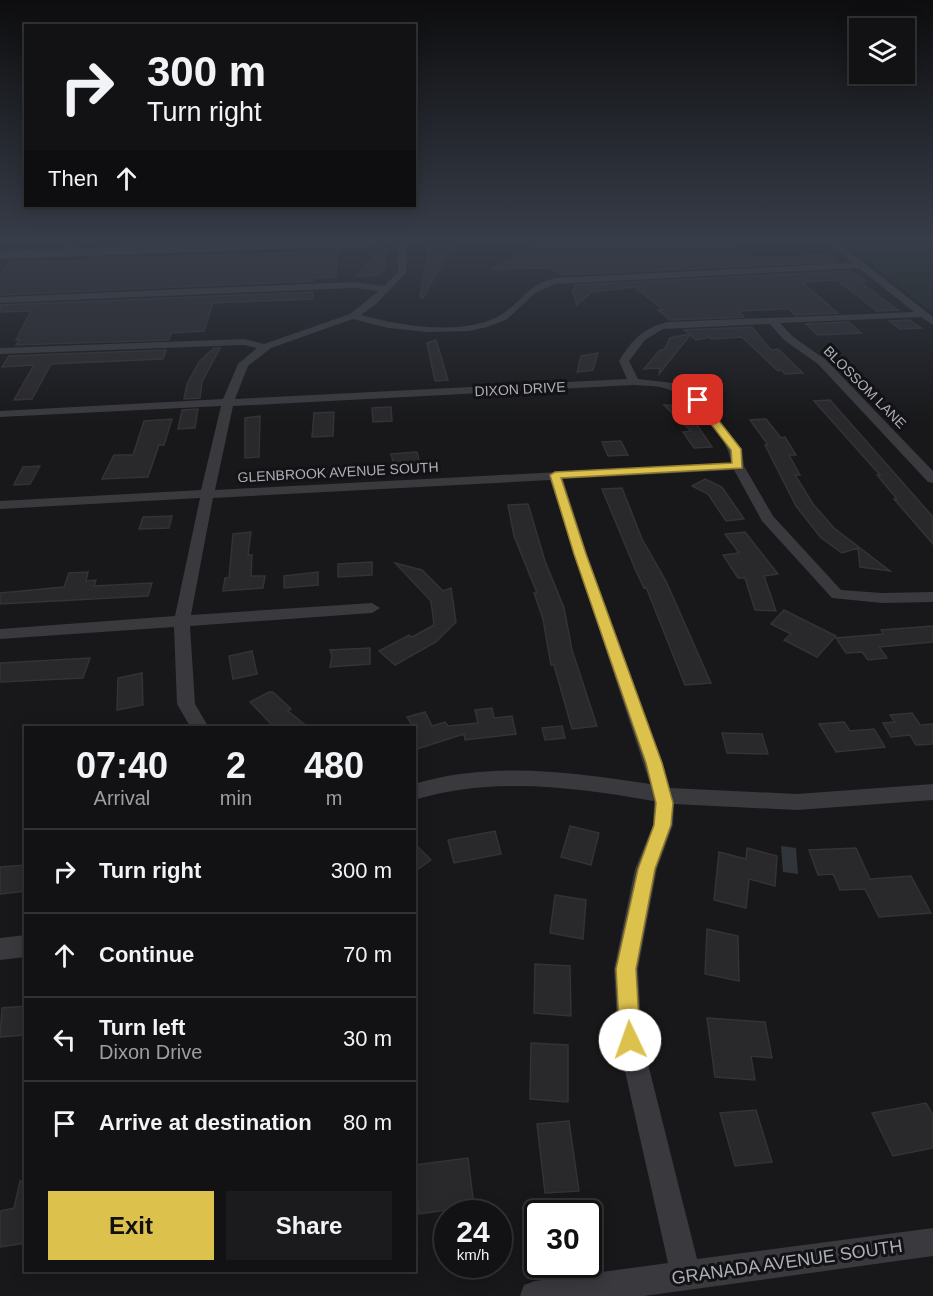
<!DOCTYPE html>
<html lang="en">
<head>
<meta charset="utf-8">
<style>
	:root { --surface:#121214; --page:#1b1b1d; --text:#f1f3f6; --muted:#9c9ea0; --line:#313234; --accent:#ddc14d }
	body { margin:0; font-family:Helvetica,sans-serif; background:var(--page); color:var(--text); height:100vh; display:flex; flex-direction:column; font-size:22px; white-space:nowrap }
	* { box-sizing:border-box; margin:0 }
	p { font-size:20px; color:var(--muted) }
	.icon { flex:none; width:33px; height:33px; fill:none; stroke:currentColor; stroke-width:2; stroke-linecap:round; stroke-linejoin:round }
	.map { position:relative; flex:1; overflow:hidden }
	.sheet { position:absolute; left:24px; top:726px; width:392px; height:546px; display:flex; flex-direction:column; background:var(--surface); border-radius:0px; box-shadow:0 3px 15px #0003,0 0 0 2px var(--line) }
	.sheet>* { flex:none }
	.banner { position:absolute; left:24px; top:24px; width:392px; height:183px; border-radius:0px; box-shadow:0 3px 15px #0003,0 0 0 2px var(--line); background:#121214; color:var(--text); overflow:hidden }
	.tools { position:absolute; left:849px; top:18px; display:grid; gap:12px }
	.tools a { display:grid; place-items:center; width:66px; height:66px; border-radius:0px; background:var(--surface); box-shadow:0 3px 15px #0003,0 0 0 2px var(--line); font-size:30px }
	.speed { position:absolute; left:434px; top:1200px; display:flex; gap:12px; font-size:30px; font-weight:700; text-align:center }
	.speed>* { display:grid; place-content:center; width:78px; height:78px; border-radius:50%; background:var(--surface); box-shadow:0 3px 15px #0003,0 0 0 2px var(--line); line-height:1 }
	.speed small { font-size:15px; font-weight:400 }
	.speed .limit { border:3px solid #111; border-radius:9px; background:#fff; color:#111 }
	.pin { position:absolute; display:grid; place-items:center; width:51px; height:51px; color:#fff; margin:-26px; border-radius:12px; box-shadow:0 3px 9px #0006 }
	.me { position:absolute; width:66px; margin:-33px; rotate:357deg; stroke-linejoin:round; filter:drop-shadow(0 0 4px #0008) }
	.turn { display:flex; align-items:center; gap:21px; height:126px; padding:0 24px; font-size:27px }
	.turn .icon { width:78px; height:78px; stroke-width:2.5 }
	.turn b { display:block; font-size:42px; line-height:51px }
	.then { display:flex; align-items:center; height:57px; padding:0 24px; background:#0003; gap:12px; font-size:22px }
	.eta { display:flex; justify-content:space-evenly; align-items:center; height:102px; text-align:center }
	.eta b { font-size:36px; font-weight:700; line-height:42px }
	.cta { display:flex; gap:12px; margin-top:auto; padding:12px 24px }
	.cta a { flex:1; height:69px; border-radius:0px; background:var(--accent); color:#111; font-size:24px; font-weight:700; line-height:69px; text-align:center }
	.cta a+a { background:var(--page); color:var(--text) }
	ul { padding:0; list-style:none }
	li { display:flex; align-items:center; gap:18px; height:84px; padding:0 24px; border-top:2px solid var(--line) }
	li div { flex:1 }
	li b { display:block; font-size:22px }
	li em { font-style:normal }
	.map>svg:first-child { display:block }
	.green { fill:#1f2420 }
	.water { fill:#30353c }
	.building { fill:#29282b; stroke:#333236; stroke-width:1.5 }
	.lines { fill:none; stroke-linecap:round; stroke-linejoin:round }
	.street { fill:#3a3a3e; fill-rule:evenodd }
	.secondary { fill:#48484e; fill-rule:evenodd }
	.route { fill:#ddc14d; stroke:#907d32; stroke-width:1.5 }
	.labels { text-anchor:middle; stroke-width:6; stroke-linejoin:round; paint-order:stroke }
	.far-street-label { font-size:14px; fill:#acaeb8; stroke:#131315 }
	.near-street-label { font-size:18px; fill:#acaeb8; stroke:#131315 }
</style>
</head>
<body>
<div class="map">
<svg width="933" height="1296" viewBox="0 0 933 1296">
	<rect width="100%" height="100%" fill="#18181a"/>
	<!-- green -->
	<path class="green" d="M 843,242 L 933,242 L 933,313 Z"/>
	<!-- water -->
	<path class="water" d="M 781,846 L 796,848 L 798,874 L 783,872 Z"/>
	<!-- building -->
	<path class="building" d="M 581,242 L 738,242 L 738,251 L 758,258 L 826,255 L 836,262 L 562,275 L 553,269 L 541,268 L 492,269 L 540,244 Z
		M 385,243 L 385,268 L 379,275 L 357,276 Z
		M 451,247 L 423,298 L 420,297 L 428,255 L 426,248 Z
		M 337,252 L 336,277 L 314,278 L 313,281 L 0,295 L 0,274 L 11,261 L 43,260 L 41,262 L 88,261 L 90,258 Z
		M 849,271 L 865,281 L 860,282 L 898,310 L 877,311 L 837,280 L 802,282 L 838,313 L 795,315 L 789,309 L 782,309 L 739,311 L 744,317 L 670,320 L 658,310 L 663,310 L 635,287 L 592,292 L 577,305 L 572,290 L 577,287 L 575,285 Z
		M 313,292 L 312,299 L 213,303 L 204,331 L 171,333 L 169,340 L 16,345 L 20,340 L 16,340 L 31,311 L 0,312 L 0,305 Z
		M 910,320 L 921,328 L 900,329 L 889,321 Z
		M 849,322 L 861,333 L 818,335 L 806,324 Z
		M 752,327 L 771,350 L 778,349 L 803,373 L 785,374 L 780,369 L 778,371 L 742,337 L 711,339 L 710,337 L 696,340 L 690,335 L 659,374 L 660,368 L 644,369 L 660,350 L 664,350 L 670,338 L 689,334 L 684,330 Z
		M 436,340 L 448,380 L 435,381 L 427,343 Z
		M 214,348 L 220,348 L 202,382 L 200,398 L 184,399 L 187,384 L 199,362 Z
		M 166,350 L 163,359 L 51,364 L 32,399 L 14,400 L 34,365 L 2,367 L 9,356 Z
		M 598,353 L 593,370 L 577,372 L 581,356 Z
		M 830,400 L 933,517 L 933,544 L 894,499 L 897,499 L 877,475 L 880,475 L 814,401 Z
		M 664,405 L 684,406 L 712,447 L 694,448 L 683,432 L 691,431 Z
		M 391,407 L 392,421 L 373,422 L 372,408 Z
		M 198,409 L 195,428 L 178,429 L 182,410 Z
		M 334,412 L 333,436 L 312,437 L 314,413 Z
		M 260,416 L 259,457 L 245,458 L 245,418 Z
		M 172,419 L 164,445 L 159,445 L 148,477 L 102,479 L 114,455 L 133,455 L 144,421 Z
		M 766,419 L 781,438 L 785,437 L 796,455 L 789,455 L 800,475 L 795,475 L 813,504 L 834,528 L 890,571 L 860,567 L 858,548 L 842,553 L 821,538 L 796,506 L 765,445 L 768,445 L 750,420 Z
		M 621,441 L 628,455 L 608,456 L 602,442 Z
		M 417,452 L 420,464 L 394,466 L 391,454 Z
		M 40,466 L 30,484 L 14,485 L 23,467 Z
		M 705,479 L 722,487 L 744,519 L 726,521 L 708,494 L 692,486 Z
		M 622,488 L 642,539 L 666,581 L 711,683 L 685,685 L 646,587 L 644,588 L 636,571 L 602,489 Z
		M 528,504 L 545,561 L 564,608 L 572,650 L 597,726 L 572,729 L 554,665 L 551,665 L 543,619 L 534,593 L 537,593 L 514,536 L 508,505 Z
		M 172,516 L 169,528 L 139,529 L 143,517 Z
		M 251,532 L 248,555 L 252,555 L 251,576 L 265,576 L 263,588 L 223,591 L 225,578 L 229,578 L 233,534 Z
		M 745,532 L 778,574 L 764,576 L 776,611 L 755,610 L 745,578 L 738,578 L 723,555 L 739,553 L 725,534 Z
		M 372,562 L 372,575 L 338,577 L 338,564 Z
		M 395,563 L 422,570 L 443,591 L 451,588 L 456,622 L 436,642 L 395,665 L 379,651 L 409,635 L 412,637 L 434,625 L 431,601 Z
		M 88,572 L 86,581 L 96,580 L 94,586 L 152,583 L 148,596 L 0,604 L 0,593 L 64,587 L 69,573 Z
		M 318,572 L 318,585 L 284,588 L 284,576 Z
		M 784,610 L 836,636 L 817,657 L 784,640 L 791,634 L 771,624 Z
		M 933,626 L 933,642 L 879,647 L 887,658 L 868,660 L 862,652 L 846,653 L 836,638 L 883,634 L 881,630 Z
		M 370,648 L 370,664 L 330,667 L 332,656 L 330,650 Z
		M 252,651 L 257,674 L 233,679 L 229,656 Z
		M 90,658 L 83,678 L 0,682 L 0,663 Z
		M 142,673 L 143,705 L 117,710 L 118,678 Z
		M 269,692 L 273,692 L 291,709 L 288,711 L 309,728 L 275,728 L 250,702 Z
		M 492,708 L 494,718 L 512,716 L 516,734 L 465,740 L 464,734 L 414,750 L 414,728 L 407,717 L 425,712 L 432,726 L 445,722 L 448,726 L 478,723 L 475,710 Z
		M 912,713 L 920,725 L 933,724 L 933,744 L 916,745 L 910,735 L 891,737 L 883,723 L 895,722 L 890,715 Z
		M 844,722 L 850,731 L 874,729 L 885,747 L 836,752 L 819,724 Z
		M 562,726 L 565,738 L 545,740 L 542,728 Z
		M 722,733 L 762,734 L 768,754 L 727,753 Z
		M 570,826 L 599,833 L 591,865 L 561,857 Z
		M 495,831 L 501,854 L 454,863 L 448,840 Z
		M 414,843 L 431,860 L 414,872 Z
		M 747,848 L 777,856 L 775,886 L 749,879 L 746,908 L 714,900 L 719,852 L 746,859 Z
		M 856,848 L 870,879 L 911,876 L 931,913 L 879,917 L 865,889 L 840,890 L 833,874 L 818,875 L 809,850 Z
		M 26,865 L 26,891 L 0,894 L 0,867 Z
		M 555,895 L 586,900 L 583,939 L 550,933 Z
		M 707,929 L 738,936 L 739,981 L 705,974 Z
		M 535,964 L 570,966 L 571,1016 L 534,1013 Z
		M 26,1006 L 26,1035 L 0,1037 L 2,1008 Z
		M 707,1018 L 765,1022 L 772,1058 L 751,1056 L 755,1080 L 715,1077 Z
		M 531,1043 L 568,1045 L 568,1102 L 530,1099 Z
		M 926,1103 L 933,1115 L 933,1148 L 893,1156 L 872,1113 Z
		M 756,1110 L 772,1162 L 735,1166 L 720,1113 Z
		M 569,1121 L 579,1191 L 545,1193 L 537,1124 Z
		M 468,1158 L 474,1206 L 419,1214 L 415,1165 Z
		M 20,1181 L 26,1181 L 26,1243 L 0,1247 L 0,1211 L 14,1208 Z"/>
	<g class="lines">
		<!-- street -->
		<path class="street" d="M 69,242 L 77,242 L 69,255 L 63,255 L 62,253 Z
			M 399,242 L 407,242 L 406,273 L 376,304 L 361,315 C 400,326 466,337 502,314 C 525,300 524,286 555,278 L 853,263 L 828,242 L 837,242 L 933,317 L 933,325 L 921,317 L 780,323 L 792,336 L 826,360 L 933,471 L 933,483 L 928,482 L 818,364 L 784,340 L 770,324 L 663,329 L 645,340 L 629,361 L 638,379 L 672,383 L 702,398 L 742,449 L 744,466 L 773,516 L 841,590 L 882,593 L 933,592 L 933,602 L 882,603 L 832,598 L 762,521 L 734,470 L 563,479 L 587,554 L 663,763 L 670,788 L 797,794 L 933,784 L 933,800 L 797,810 L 674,804 L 673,825 L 657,869 L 638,969 L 642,1040 L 697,1259 L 933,1228 L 933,1256 L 644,1296 L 520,1296 L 524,1285 L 535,1281 L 668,1263 L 618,1040 L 614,969 L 635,869 L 653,825 L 654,801 C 574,787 493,776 414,800 L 414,784 C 492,761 571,772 650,784 L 550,480 L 213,498 L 191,615 L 372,603 L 380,608 L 372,613 L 190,626 L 195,704 L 209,728 L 191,728 L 177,704 L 174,627 L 0,639 L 0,629 L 175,616 L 200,498 L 0,509 L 0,501 L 201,490 L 221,406 L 0,417 L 0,411 L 223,399 L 238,364 L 257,348 L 244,345 L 0,354 L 0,348 L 244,339 L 264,344 L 350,314 L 379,291 L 353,288 L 0,303 L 0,297 L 353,282 L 384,286 L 398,272 ZM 859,268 L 914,312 L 668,322 C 643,328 632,340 619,361 L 627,379 L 235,399 L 248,366 L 271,348 L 353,319 L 388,328 L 428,332 L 469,331 L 487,327 L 506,320 L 534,294 L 555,284 ZM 634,385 C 644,386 657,385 667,389 C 693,397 728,435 731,463 L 215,490 L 233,406 Z
			M 26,935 L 26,957 L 0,960 L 0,938 Z"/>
		<!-- secondary -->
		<path class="secondary" d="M 260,242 L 378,242 L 372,246 L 0,259 L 0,251 Z"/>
	</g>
	<!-- sky -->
	<linearGradient id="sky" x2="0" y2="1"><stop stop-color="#0d0d0e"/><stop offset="0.57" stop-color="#373d49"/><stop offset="1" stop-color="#373d49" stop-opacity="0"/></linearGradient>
	<rect width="933" height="424" fill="url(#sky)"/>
	<!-- route -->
	<path class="route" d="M 694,398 L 701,398 L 741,449 L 742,468 L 561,478 L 586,554 L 662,763 L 673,803 L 671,825 L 655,869 L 636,969 L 640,1040 L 638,1047 L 630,1050 L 623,1047 L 620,1040 L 616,969 L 638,869 L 654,825 L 656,803 L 646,763 L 574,554 L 550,475 L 555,472 L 732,463 L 731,450 L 694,402 Z"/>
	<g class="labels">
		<!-- far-street labels -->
		<g class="far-street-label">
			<text transform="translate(865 387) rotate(45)" y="5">BLOSSOM LANE</text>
			<text transform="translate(520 389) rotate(-3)" y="5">DIXON DRIVE</text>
			<text transform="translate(338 472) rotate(-3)" y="5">GLENBROOK AVENUE SOUTH</text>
		</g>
		<!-- near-street labels -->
		<g class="near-street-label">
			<text transform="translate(787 1262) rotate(-8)" y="6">GRANADA AVENUE SOUTH</text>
		</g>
	</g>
</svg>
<div class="tools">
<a><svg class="icon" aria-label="layers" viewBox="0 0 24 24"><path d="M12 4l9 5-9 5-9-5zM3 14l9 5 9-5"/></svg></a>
</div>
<div class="speed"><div>24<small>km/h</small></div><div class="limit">30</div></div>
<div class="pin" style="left:698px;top:400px;background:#d93025"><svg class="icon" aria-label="arrive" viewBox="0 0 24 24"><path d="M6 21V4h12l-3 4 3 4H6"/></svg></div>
<svg class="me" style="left:630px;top:1040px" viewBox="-20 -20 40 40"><circle r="19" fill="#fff"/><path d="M0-13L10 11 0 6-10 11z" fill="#ddc14d"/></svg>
<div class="banner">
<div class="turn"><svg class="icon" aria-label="right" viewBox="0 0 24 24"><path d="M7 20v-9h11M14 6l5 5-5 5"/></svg><div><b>300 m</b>Turn right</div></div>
<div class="then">Then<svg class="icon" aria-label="ahead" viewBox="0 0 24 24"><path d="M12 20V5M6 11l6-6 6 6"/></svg></div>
</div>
<section class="sheet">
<div class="eta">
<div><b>07:40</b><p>Arrival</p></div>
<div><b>2</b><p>min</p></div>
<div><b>480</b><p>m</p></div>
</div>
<ul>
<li><svg class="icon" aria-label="right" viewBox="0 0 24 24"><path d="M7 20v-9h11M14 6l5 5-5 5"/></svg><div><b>Turn right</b></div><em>300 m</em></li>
<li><svg class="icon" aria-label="ahead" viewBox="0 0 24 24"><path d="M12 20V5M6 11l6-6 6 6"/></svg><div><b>Continue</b></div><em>70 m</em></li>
<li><svg class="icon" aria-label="left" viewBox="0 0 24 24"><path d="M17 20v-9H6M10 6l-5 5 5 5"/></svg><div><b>Turn left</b><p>Dixon Drive</p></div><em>30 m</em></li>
<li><svg class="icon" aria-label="arrive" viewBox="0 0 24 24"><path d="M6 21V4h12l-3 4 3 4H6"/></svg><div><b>Arrive at destination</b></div><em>80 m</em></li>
</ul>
<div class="cta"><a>Exit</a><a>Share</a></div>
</section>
</div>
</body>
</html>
